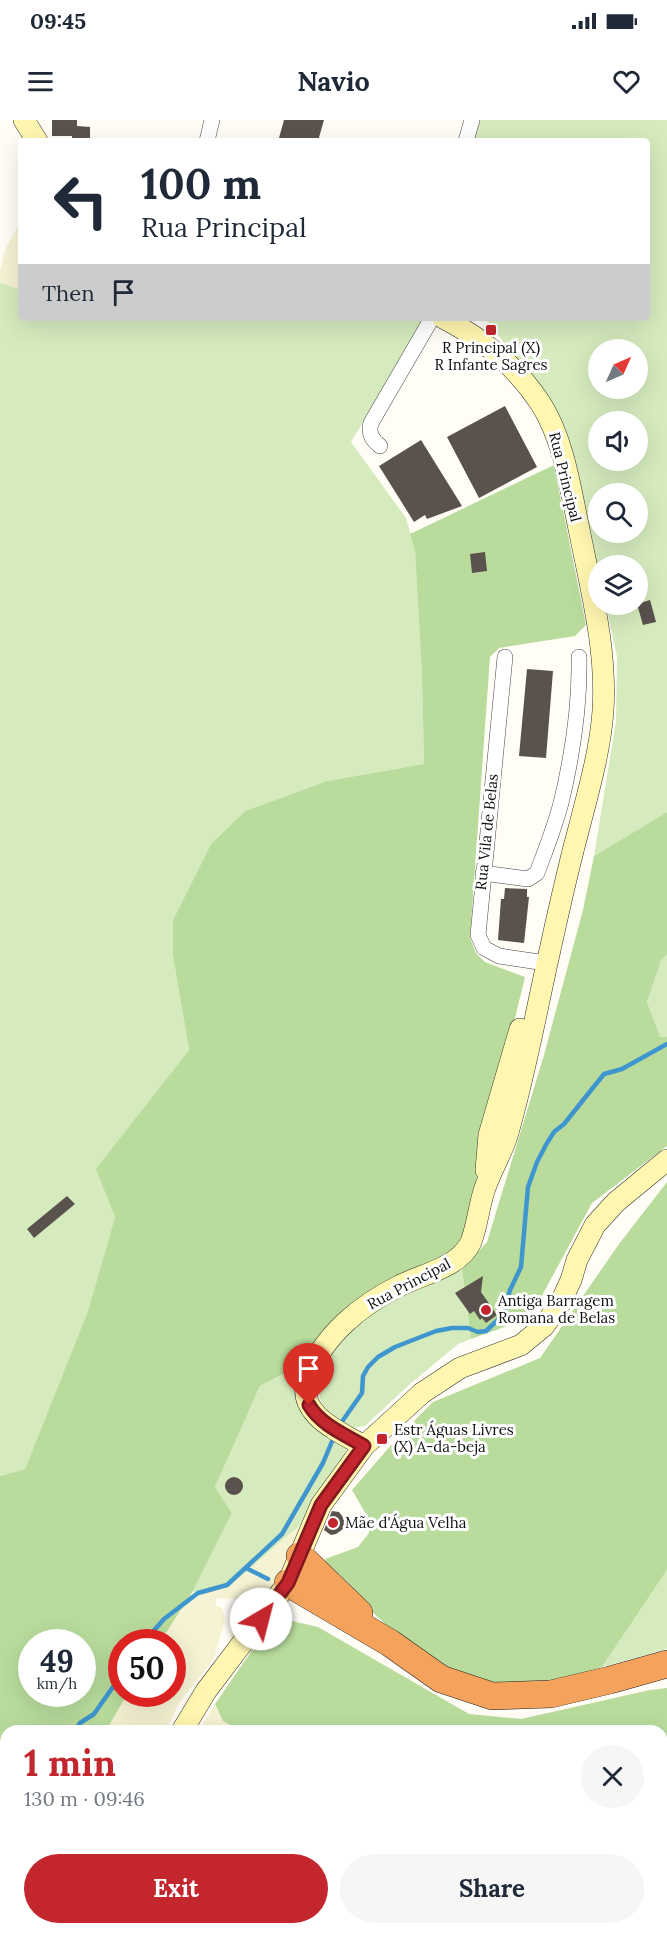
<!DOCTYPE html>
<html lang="en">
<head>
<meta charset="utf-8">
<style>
	:root { --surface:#fff; --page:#f6f6f7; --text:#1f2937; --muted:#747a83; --accent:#c4262e }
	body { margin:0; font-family:Lora,serif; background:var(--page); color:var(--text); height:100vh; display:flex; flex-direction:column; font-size:22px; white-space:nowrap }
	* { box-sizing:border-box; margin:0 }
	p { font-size:20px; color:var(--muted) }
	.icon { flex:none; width:33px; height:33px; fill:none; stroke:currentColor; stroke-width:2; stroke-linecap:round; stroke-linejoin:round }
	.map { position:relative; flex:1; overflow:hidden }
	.details { position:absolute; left:0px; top:1605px; width:668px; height:210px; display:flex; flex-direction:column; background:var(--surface); border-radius:18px 18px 0 0; box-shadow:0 6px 24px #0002 }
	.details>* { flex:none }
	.top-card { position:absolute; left:18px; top:18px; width:632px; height:183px; border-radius:6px; box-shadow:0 6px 24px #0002; background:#fff; color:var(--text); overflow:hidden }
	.needle { width:39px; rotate:45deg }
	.buttons { position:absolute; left:588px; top:219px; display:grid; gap:12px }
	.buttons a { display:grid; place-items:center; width:60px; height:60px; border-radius:50%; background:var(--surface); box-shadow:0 6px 24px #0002; font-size:30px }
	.speed { position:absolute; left:18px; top:1509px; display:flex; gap:12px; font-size:30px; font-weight:700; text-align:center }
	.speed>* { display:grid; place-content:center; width:78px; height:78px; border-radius:50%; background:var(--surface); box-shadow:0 6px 24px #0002; line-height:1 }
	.speed small { font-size:15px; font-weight:400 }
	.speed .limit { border:9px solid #d22; background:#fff; color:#111 }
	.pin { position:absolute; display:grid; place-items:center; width:51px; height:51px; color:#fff; margin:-62px -26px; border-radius:50% 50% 50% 0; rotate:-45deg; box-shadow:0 0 6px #0007 }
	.pin .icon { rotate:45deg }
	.me { position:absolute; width:66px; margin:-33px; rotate:37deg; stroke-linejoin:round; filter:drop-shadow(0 0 4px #0008) }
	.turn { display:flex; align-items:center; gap:21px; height:126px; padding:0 24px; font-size:27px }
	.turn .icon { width:78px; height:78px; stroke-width:2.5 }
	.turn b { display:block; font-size:42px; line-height:51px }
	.then { display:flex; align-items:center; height:57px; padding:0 24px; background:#0003; gap:12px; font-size:22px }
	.round { display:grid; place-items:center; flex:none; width:63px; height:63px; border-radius:32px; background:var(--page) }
	.overview { display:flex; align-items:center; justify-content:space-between; height:102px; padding:0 24px }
	h1 { font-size:36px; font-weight:700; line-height:45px; color:var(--accent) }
	.button { display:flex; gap:12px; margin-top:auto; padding:12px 24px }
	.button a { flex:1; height:69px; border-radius:36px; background:var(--accent); color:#fff; font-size:24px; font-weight:700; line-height:69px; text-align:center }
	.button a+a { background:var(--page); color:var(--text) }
	.status { display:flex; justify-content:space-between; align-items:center; height:42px; padding:0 30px; background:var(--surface); direction:ltr }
	.status svg { height:16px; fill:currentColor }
	header { display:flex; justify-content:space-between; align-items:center; height:78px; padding:0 24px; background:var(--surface); font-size:27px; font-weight:700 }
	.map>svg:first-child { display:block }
	.farmland { fill:#f6f3d4 }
	.green { fill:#d5ebbd; fill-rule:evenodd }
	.forest { fill:#b9dc9c; fill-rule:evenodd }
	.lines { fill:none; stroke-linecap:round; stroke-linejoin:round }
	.stream { stroke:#3f96cf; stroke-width:4.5 }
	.building { fill:#5a524d }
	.street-casing { stroke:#444; stroke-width:16 }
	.secondary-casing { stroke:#333; stroke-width:22 }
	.highway-casing { stroke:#222; stroke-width:28 }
	.street { stroke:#fff; stroke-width:15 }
	.secondary { stroke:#fff6b0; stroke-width:21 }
	.highway { stroke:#f5a25d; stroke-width:27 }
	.route-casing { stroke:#7f191e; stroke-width:15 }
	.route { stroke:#c4262e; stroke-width:10 }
	.poi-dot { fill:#c4262e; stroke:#fff; stroke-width:2 }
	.labels { text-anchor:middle; stroke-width:6; stroke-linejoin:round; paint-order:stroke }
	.poi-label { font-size:15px; fill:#111; stroke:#fff; text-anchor:start }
	.street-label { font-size:15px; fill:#111; stroke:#fff }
</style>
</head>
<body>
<div class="status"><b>09:45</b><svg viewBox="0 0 49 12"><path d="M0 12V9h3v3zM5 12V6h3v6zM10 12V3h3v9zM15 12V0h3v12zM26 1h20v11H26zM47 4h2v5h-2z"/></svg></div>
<header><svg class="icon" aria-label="menu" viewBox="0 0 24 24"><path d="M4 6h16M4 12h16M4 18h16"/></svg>Navio<svg class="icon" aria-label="heart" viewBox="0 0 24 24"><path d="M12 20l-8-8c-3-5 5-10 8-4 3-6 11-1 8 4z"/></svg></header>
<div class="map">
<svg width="667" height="1815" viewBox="0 0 667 1815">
	<rect width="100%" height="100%" fill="#fffdf5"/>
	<!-- farmland -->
	<path class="farmland" d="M 21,100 L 21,170 L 0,162 L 0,151 L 5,130 Z
		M 307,1401 L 285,1450 L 224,1537 L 238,1495 L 240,1483 L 236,1479 L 217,1478 L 215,1485 L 222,1488 L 225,1499 L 214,1539 L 179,1583 L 170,1603 L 164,1611 L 106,1611 L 127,1574 L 172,1574 L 172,1522 L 160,1522 L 193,1471 L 200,1474 L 230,1466 L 300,1405 Z
		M 215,1584 L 223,1601 L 242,1611 L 198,1611 Z
		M 23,1809 L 285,1809 L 286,1815 L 28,1815 Z"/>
	<!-- green -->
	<path class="green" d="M 480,0 L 667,0 L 667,692 L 594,736 L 616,601 L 617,537 L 606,485 L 638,484 L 638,446 L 598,446 L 598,449 L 586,389 L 566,315 L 546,277 L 485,198 L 646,198 L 646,21 L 473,21 ZM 598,230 L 638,230 L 638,268 L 598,268 ZM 598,302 L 638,302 L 638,340 L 598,340 ZM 598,374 L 638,374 L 638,412 L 598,412 Z
		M 0,162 L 21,170 L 21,198 L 290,198 L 296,200 L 298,198 L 417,198 L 424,201 L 351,322 L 406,398 L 415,430 L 422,559 L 424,644 L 327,661 L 245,691 L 211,724 L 173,800 L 173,836 L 189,930 L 97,1049 L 115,1097 L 88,1191 L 25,1349 L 0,1356 Z
		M 667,834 L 667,917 L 660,918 L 647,882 L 661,841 Z
		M 462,1149 L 471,1219 L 458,1224 L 410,1264 L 365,1306 L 353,1308 L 331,1296 L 323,1289 L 318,1270 L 319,1255 L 335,1227 L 347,1212 L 382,1183 Z
		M 306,1242 C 302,1250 295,1261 295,1270 C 293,1295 325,1307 343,1320 L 346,1329 L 344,1336 L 307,1401 L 300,1405 L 230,1466 L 200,1475 L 193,1471 L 232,1393 L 215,1367 L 260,1266 Z
		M 667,1450 L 667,1529 L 602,1547 Z"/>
	<!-- forest -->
	<path class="forest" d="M 554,345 L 586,505 L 575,516 L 499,528 L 490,537 L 470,818 L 476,833 L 485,842 L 525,857 L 482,1033 L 463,1123 L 306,1242 L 260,1266 L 215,1367 L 232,1393 L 193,1471 L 160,1522 L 122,1522 L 122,1574 L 127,1574 L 106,1611 L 6,1611 L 6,1740 L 0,1746 L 0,1356 L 25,1349 L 88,1191 L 115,1097 L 96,1049 L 189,930 L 173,836 L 173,800 L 211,724 L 245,691 L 327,661 L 424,644 L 422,559 L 415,430 L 410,414 ZM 32,1522 L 82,1522 L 82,1574 L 32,1574 Z
		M 667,692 L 667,834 L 661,841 L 647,882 L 660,917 L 667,917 L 667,1026 L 592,1083 L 538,1183 L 521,1201 L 471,1219 L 462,1149 L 487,1122 L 544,935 L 583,790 L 594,736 Z
		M 667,1062 L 667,1450 L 602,1547 L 534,1568 L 484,1564 L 439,1546 L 402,1519 L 332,1456 L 325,1439 L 358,1427 L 369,1413 L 367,1396 L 352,1370 L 399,1316 L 433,1282 L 540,1238 L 619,1124 Z
		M 275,1497 L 318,1507 L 469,1594 L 521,1599 L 650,1570 L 667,1568 L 667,1812 L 660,1815 L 286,1815 L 285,1809 L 662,1809 L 662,1611 L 242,1611 L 223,1601 L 215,1584 Z"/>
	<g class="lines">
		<!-- stream -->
		<path class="stream" d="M 341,1303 L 362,1273 L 363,1256 L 368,1247 L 378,1237 L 395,1227 L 436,1211 L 452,1208 L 468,1208 L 478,1212 L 486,1211 L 503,1195 L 510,1170 L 521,1147 L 528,1067 L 537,1042 L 547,1023 L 554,1012 L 564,1004 L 604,954 L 622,949 L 667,924
			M 246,1448 L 268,1459
			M 144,1522 L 164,1499 L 198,1473 L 227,1465 L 282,1414 L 323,1343 L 333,1319
			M 74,1611 L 80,1603 L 94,1594 L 122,1554
			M 0,1674 L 6,1669"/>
	</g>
	<!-- building -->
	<path class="building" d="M 52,0 L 77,0 L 77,6 L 90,7 L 90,21 L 72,21 L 72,16 L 52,16 Z
		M 284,0 L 324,0 L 318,21 L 289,21 L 279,18 Z
		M 505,286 L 537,347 L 479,378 L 447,317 Z
		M 421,320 L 462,386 L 427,399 L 425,395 L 414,402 L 379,346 Z
		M 485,432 L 487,451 L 472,453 L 470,434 Z
		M 650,480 L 656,502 L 643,505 L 637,484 Z
		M 527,549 L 553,551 L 546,638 L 519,636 Z
		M 505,768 L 527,769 L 527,777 L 529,777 L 524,823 L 498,820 L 501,779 L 504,779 Z
		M 67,1076 L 75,1084 L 34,1118 L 27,1109 Z
		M 483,1156 L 481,1172 L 497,1195 L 486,1203 L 482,1198 L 480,1200 L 474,1191 L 470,1194 L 455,1173 Z
		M225 1366a9 9 0 1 1 18 0a9 9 0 1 1-18 0Z
		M 332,1391 L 339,1392 L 345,1400 L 343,1409 L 336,1414 L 331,1415 L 324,1410 Z"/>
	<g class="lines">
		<defs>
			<path id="street" d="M 207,21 L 212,0
				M 466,21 L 472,0
				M 380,326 C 372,320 368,313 371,303 L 432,198
				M 505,537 L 478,815 L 484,828 L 499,836 L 539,842
				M 483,753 L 528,759 L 537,753 C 546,729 556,704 562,679 C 573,632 580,585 579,537"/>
			<path id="secondary" d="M 24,0 L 37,21
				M 486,1050 L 489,1015 L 520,909
				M 364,1326 C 338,1311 295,1294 308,1257 C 323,1215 361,1185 399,1166 C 422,1154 459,1148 471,1122 C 477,1106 479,1087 484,1071 C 490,1052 501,1035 507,1016 C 525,955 536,892 550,830 C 559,789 568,748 579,708 C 589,669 600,631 603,591 C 607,529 591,470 579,409 C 570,367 564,321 541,284 C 516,246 482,218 443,198
				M 182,1611 L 206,1571 L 288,1463 L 321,1385 L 364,1326 L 422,1273 L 460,1248 L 521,1225 L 544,1206 L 560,1184 L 571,1160 L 577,1140 L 595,1105 L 616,1082 L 667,1040
				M 0,1807 L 6,1802"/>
			<path id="highway" d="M 300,1436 L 359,1493
				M 288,1463 L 390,1523 L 441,1559 L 492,1576 L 551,1574 L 610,1560 L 667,1544"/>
		</defs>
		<!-- street casing -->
		<use href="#street" class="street-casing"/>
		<!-- secondary casing -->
		<use href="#secondary" class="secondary-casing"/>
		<!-- highway casing -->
		<use href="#highway" class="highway-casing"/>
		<!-- street -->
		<use href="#street" class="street"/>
		<!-- secondary -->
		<use href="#secondary" class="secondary"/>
		<!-- highway -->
		<use href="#highway" class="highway"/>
	</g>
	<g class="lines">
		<defs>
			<path id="route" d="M 261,1499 L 288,1463 L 321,1385 L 364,1326 C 344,1314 321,1305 309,1285"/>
		</defs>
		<!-- route casing -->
		<use href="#route" class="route-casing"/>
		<!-- route -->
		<use href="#route" class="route"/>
	</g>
	<!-- markers -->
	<g class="poi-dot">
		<rect x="485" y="204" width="12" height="12" rx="3"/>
		<circle cx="486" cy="1190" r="6"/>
		<rect x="376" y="1313" width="12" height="12" rx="3"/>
		<circle cx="333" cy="1403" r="6"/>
	</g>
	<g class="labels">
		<!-- poi labels -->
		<g class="poi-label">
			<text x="491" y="233" text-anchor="middle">R Principal (X)<tspan x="491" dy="17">R Infante Sagres</tspan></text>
			<text x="498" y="1186">Antiga Barragem<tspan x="498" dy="17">Romana de Belas</tspan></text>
			<text x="394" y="1315">Estr Águas Livres<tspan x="394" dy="17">(X) A-da-beja</tspan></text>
			<text x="345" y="1408">Mãe d'Água Velha</text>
		</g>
		<!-- street labels -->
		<g class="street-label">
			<text transform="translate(565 357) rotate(76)" y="5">Rua Principal</text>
			<text transform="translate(487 712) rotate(-84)" y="5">Rua Vila de Belas</text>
			<text transform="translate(409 1164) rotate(-28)" y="5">Rua Principal</text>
		</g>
	</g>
</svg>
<div class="buttons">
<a><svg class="needle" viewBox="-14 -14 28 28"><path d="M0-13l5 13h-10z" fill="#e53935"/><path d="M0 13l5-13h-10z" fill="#747a83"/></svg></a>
<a><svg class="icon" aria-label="sound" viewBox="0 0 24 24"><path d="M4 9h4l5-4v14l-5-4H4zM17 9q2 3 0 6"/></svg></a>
<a><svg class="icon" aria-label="search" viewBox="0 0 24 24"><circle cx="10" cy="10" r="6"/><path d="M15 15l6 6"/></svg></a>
<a><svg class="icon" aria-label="layers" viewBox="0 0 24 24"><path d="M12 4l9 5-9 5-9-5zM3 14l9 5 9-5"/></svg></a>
</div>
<div class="speed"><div>49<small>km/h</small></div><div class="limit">50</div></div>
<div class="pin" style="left:309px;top:1285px;background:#d93025"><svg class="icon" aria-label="arrive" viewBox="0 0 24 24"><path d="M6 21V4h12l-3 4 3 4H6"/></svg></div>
<svg class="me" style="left:261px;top:1499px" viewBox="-20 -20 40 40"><circle r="19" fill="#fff"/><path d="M0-13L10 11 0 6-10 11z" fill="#c4262e"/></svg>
<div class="top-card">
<div class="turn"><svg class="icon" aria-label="left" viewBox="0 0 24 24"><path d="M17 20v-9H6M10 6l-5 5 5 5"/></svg><div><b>100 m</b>Rua Principal</div></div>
<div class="then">Then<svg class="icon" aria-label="arrive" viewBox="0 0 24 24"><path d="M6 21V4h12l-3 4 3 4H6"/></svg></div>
</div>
<section class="details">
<div class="overview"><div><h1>1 min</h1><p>130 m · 09:46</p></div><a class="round"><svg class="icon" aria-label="close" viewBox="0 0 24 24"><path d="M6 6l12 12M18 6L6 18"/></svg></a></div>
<div class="button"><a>Exit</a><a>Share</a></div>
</section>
</div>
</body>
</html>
